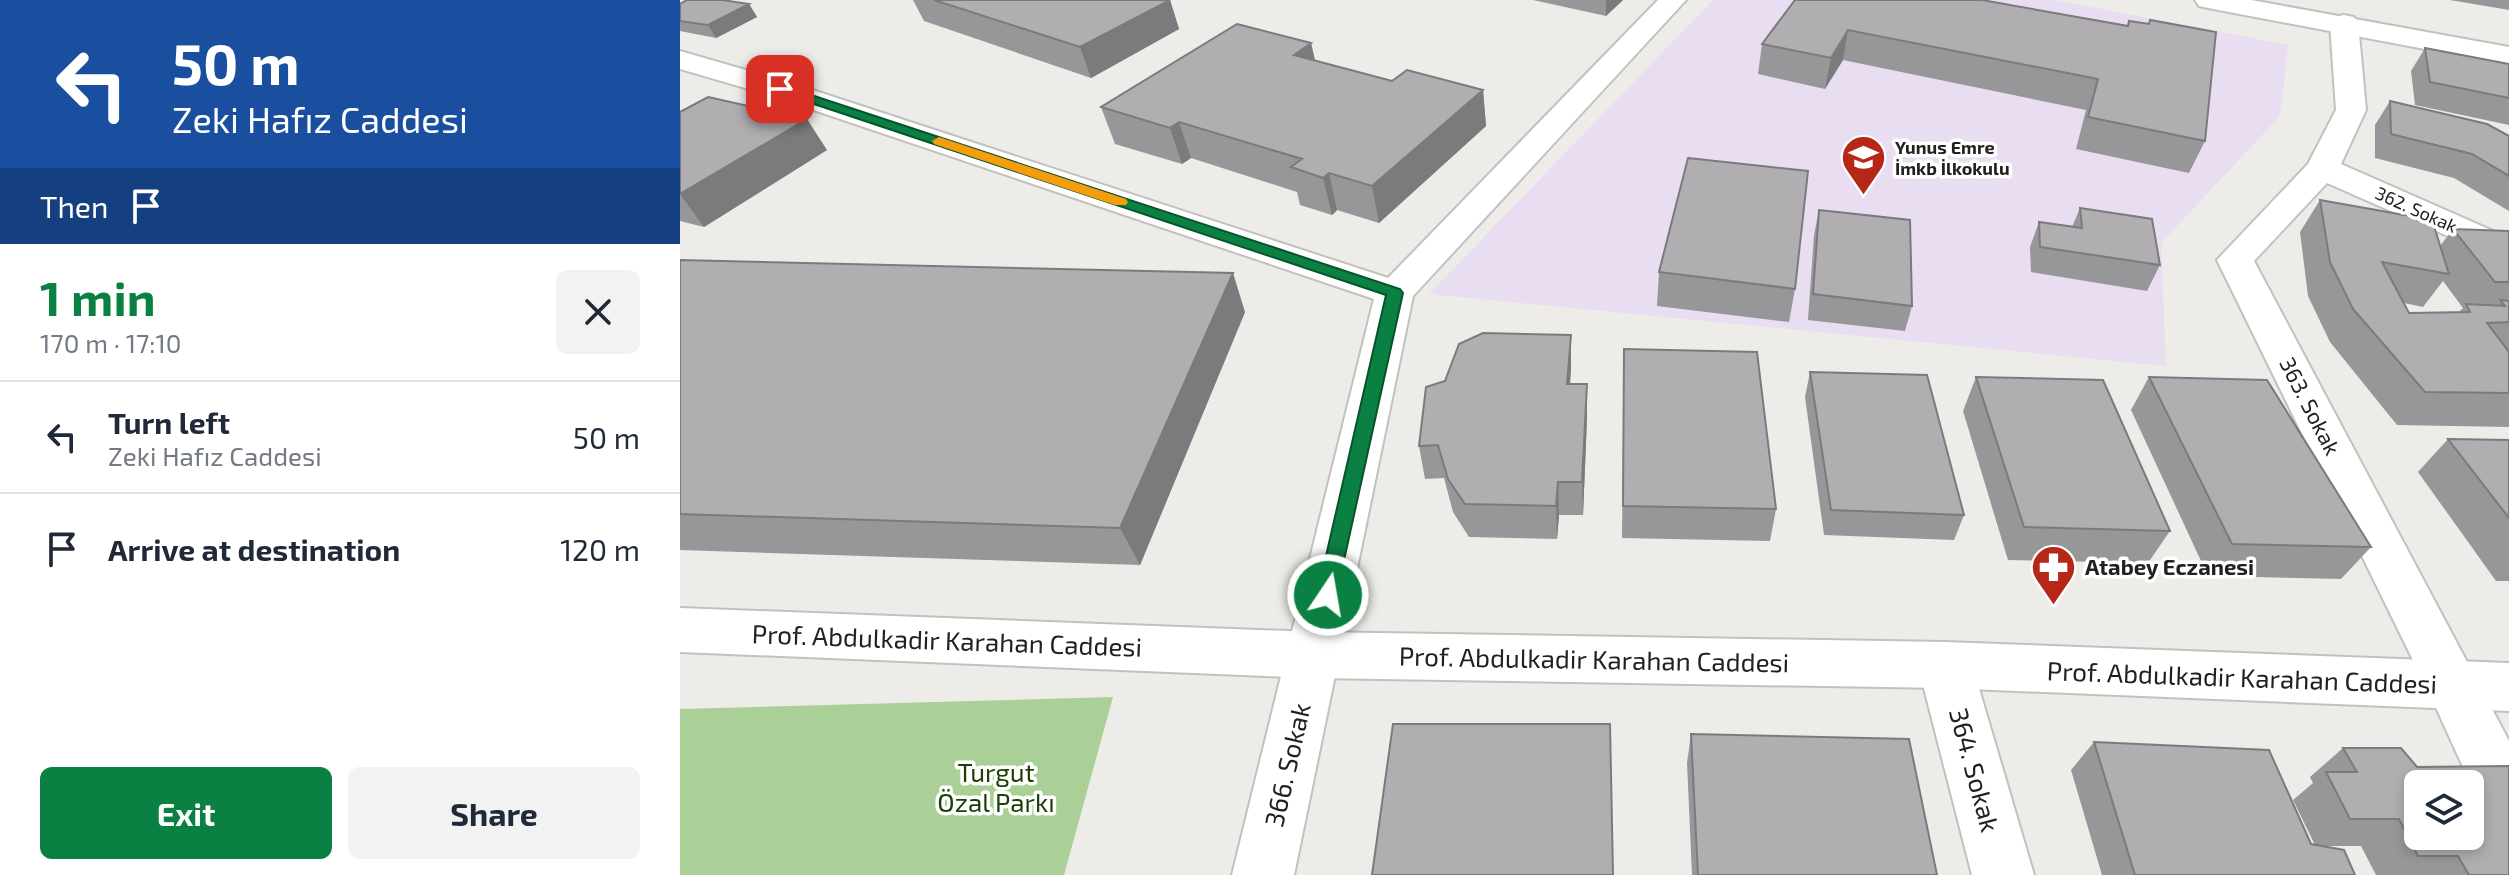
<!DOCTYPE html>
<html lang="en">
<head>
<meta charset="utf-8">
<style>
	:root { --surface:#fff; --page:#f2f2f3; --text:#1f2937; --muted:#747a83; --line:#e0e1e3; --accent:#0b8043 }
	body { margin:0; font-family:"Exo 2",sans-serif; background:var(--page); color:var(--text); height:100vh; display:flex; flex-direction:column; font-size:30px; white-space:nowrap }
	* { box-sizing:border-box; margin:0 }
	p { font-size:26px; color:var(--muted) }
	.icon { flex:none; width:44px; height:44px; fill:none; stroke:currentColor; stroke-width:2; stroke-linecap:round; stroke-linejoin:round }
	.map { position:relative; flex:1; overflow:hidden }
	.sheet { display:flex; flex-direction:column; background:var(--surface); width:680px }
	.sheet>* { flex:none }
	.guide { background:#1a4fa0; color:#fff; overflow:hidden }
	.buttons { position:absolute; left:1724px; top:770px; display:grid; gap:16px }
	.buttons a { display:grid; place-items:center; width:80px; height:80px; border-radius:12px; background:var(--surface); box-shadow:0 4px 12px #0003; font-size:40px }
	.pin { position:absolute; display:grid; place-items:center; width:68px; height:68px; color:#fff; margin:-34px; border-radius:16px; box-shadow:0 4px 12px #0006 }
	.me { position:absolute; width:88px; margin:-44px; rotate:12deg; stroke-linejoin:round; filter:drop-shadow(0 0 6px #0008) }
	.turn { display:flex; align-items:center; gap:28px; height:168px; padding:0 40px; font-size:36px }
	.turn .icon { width:104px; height:104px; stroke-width:2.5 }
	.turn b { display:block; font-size:56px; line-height:68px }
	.then { display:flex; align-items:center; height:76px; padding:0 40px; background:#0003; gap:16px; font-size:30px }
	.round { display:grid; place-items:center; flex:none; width:84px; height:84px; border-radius:12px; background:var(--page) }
	.overview { display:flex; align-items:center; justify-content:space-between; height:136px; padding:0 40px }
	h1 { font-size:48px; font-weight:700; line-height:60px; color:var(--accent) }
	.action { display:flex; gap:16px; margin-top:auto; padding:16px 40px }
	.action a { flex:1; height:92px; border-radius:12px; background:var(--accent); color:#fff; font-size:32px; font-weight:700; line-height:92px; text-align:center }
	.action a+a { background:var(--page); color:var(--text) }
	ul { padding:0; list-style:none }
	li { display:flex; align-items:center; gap:24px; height:112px; padding:0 40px; border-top:2px solid var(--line) }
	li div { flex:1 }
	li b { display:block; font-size:30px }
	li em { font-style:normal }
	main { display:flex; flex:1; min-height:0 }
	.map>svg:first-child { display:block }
	.education { fill:#e8ddf1 }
	.green { fill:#aad098 }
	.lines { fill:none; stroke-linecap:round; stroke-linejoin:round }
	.minor-casing { stroke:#c2c1be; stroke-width:4 }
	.major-casing { stroke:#c2c1be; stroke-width:4 }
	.minor { fill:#fff; fill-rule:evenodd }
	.major { fill:#fff; fill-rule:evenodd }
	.wall { fill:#979698; fill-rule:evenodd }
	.shaded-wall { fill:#7b7a7c }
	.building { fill:#b0aeb1; stroke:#7b7a7c; stroke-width:2; fill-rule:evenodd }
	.route { fill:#0b8043; stroke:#07532c; stroke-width:2 }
	.slow { fill:#f59e0b }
	.labels { text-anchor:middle; stroke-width:7; stroke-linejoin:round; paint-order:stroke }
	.far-poi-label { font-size:18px; font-weight:bold; fill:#21211f; stroke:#fff; text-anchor:start }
	.far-street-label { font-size:18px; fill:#21211f; stroke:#fff }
	.street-label { font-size:22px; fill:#21211f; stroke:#fff }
	.poi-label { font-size:22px; font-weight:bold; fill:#21211f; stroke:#fff; text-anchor:start }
	.near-street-label { font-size:26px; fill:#21211f; stroke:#fff }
	.near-park-label { font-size:26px; fill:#1c3e04; stroke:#fff }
</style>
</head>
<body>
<main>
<section class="sheet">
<div class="guide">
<div class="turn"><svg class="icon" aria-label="left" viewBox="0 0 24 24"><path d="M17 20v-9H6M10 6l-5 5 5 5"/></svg><div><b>50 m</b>Zeki Hafız Caddesi</div></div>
<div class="then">Then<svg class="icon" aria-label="arrive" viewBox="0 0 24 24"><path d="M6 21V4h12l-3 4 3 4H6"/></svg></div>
</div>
<div class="overview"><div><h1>1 min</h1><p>170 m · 17:10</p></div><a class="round"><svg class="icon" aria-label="close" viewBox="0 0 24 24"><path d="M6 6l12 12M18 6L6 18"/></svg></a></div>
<ul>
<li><svg class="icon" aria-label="left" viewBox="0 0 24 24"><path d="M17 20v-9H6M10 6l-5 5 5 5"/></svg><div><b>Turn left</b><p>Zeki Hafız Caddesi</p></div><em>50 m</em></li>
<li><svg class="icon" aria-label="arrive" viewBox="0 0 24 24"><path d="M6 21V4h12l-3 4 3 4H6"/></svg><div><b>Arrive at destination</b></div><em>120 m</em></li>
</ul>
<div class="action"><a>Exit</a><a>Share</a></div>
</section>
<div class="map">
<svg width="1829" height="875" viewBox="0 0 1829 875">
	<rect width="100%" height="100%" fill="#edece8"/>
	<!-- education -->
	<path class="education" d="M 1033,0 L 1375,0 L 1608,45 L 1600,116 L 1481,243 L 1486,366 L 749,294 Z"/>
	<!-- green -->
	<path class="green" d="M 433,697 L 384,875 L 0,875 L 0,709 Z"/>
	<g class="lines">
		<defs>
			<path id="minor" d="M 978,0 L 1006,0 L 733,296 L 614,875 L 552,875 L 694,299 L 89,95 L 0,69 L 0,51 L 111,83 L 708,278 Z
				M 1664,15 L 1674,17 L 1678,23 L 1686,110 L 1661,164 L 1829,238 L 1829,263 L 1647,183 L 1574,261 L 1829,741 L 1829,831 L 1808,822 L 1753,701 L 1537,260 L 1628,164 L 1656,110 L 1650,23 L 1654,17 Z
				M 1265,642 L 1284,648 L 1292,665 L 1354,875 L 1292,875 L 1238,665 L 1246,648 Z"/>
			<path id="major" d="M 1515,0 L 1571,0 L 1829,47 L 1829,65 L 1528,8 L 1519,6 Z
				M 0,608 L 634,632 L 1265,642 L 1829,663 L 1829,711 L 1265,688 L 634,678 L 0,652 Z"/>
		</defs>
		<!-- minor casing -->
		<use href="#minor" class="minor-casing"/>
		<!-- major casing -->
		<use href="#major" class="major-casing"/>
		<!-- minor -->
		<use href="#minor" class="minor"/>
		<!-- major -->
		<use href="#major" class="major"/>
	</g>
	<!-- wall -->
	<path class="wall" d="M 233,0 L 490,0 L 499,29 L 411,78 L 244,21 Z
		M 853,0 L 943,0 L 926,16 Z
		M 1115,0 L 1447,26 L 1449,21 L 1468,24 L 1470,20 L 1525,141 L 1509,173 L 1396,149 L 1406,110 L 1163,60 L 1145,89 L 1078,74 L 1082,44 Z
		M 1770,0 L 1829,0 L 1829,10 Z
		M 0,4 L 69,4 L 77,17 L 36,38 L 0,31 Z
		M 631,43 L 635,61 L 712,81 L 803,90 L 806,126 L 699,223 L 657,210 L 652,215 L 620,205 L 617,192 L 511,158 L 502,164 L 435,144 L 421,107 Z
		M 1745,48 L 1829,64 L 1829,125 L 1735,105 L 1731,71 Z
		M 1710,101 L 1829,136 L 1829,211 L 1774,178 L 1695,158 L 1695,125 Z
		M 0,112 L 147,150 L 24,227 L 0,221 Z
		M 1640,200 L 1760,246 L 1773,229 L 1829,231 L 1829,427 L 1717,425 L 1650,342 L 1628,296 L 1620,232 ZM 1763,281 L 1783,308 L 1779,312 L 1729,313 L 1724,303 L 1743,307 Z
		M 1400,208 L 1480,265 L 1467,291 L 1351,272 L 1350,247 L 1359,222 L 1392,227 Z
		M 1139,210 L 1232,306 L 1225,331 L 1128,320 L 1134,235 Z
		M 0,260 L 565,312 L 460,565 L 0,550 Z
		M 979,272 L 1115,289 L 1109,322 L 977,306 Z
		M 891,335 L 890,384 L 907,384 L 907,418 L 903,515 L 879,515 L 877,539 L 789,537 L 773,512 L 764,478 L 745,479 L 739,446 L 765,381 Z
		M 944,349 L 1096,509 L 1090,541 L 942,538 Z
		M 1130,372 L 1284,515 L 1274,540 L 1144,535 L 1125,397 Z
		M 1296,377 L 1490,531 L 1468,563 L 1328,560 L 1283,411 Z
		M 1469,377 L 1691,547 L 1661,579 L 1528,576 L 1451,410 Z
		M 1768,439 L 1829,440 L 1829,581 L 1816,581 L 1738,472 Z
		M 1011,734 L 1257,875 L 1012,875 L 1007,763 Z
		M 1414,742 L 1635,845 L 1613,800 L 1633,783 L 1630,777 L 1663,748 L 1829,875 L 1696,875 L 1681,846 L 1640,846 L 1675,875 L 1422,875 L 1391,770 Z"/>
	<!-- shaded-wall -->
	<path class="shaded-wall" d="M 490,0 L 499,29 L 411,78 L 400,47 Z
		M 926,0 L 943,0 L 926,16 Z
		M 69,4 L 77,17 L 36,38 L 28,25 Z
		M 1168,30 L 1163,60 L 1145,89 L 1151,58 Z
		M 631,43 L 639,78 L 614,55 Z
		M 803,90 L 806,126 L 699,223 L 692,186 Z
		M 127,119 L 147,150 L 24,227 L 0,194 Z
		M 499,122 L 511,158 L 502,164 L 490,128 Z
		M 649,173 L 657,210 L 652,215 L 643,178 Z
		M 553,273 L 565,312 L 460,565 L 440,528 Z
		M 891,335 L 891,369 L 888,417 L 887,384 Z
		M 907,384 L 907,418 L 903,515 L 902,482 Z
		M 878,482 L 879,515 L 877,539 L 876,506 Z"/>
	<!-- building -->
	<path class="building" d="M 7,0 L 42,0 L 69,4 L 28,25 L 0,21 L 0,4 Z
		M 254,0 L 490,0 L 400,47 Z
		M 1115,0 L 1302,0 L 1448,26 L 1449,21 L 1469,24 L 1470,20 L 1536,32 L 1525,141 L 1408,117 L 1418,79 L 1168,30 L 1151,58 L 1082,44 Z
		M 557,24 L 631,43 L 614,55 L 712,81 L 727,70 L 803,90 L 692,186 L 649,173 L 643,178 L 611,167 L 622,159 L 499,122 L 490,128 L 421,107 Z
		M 1745,48 L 1829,64 L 1829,98 L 1750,82 Z
		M 28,97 L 127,119 L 0,194 L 0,112 Z
		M 1710,101 L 1807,124 L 1829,136 L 1829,176 L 1792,154 L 1711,134 Z
		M 1008,158 L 1128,171 L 1115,289 L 979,272 Z
		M 1640,200 L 1752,220 L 1769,274 L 1702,262 L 1729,313 L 1790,312 L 1786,304 L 1825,306 L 1820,300 L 1829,301 L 1829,322 L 1807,323 L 1829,352 L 1829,393 L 1745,392 L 1673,309 L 1650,262 Z
		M 1400,208 L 1472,219 L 1480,265 L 1360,247 L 1359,222 L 1402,228 Z
		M 1139,210 L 1230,220 L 1232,306 L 1133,294 Z
		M 1773,229 L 1829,231 L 1829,282 L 1815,282 Z
		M 0,260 L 553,273 L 440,528 L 0,514 Z
		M 803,333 L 891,335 L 887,384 L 907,384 L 902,482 L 878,482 L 876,506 L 785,504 L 768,479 L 758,445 L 739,446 L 746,387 L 765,381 L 779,344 Z
		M 944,349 L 1077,352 L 1096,509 L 943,506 Z
		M 1130,372 L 1247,375 L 1284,515 L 1151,510 Z
		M 1296,377 L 1423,380 L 1490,531 L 1344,527 Z
		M 1469,377 L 1587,380 L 1691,547 L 1552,544 Z
		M 1768,439 L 1829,440 L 1829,518 Z
		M 713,724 L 930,724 L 933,875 L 692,875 Z
		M 1011,734 L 1229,739 L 1257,875 L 1018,875 Z
		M 1414,742 L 1589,750 L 1631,844 L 1664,850 L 1675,875 L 1455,875 Z
		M 1663,748 L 1721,748 L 1737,767 L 1829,766 L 1829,875 L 1789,875 L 1778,856 L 1738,856 L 1719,819 L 1670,819 L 1646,772 L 1677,772 ZM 1738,784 L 1790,784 L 1790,836 L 1738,836 Z"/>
	<!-- route -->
	<path class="route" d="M 95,86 L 104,86 L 720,289 L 723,293 L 655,601 L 648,604 L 640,601 L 637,595 L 706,295 L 95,91 Z"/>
	<!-- slow -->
	<path class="slow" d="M 259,137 L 446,199 L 448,202 L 446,205 L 435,205 L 254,144 L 252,141 Z"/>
	<!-- icons -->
	<defs>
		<symbol id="school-pin" viewBox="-11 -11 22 30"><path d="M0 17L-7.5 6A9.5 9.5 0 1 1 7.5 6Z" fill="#b52717" stroke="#fff"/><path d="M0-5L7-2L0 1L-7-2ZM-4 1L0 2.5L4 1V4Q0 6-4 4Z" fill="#fff"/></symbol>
		<symbol id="pharmacy-pin" viewBox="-11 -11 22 30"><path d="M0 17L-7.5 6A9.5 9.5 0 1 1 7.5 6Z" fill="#b52717" stroke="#fff"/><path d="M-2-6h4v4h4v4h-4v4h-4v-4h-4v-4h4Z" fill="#fff"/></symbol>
	</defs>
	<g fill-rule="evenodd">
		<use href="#school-pin" x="1158" y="132" width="51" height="69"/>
		<use href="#pharmacy-pin" x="1348" y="542" width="51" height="69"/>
	</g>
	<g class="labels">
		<!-- far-poi labels -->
		<g class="far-poi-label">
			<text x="1215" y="154">Yunus Emre<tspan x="1215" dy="21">İmkb İlkokulu</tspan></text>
		</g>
		<!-- far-street labels -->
		<g class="far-street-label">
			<text transform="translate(1736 210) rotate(24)" y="6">362. Sokak</text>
		</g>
		<!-- street labels -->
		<g class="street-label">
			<text transform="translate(1630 406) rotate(63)" y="8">363. Sokak</text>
		</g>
		<!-- poi labels -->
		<g class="poi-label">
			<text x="1405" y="575">Atabey Eczanesi</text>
		</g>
		<!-- near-street labels -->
		<g class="near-street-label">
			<text transform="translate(267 641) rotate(2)" y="9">Prof. Abdulkadir Karahan Caddesi</text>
			<text transform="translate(914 660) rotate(1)" y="9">Prof. Abdulkadir Karahan Caddesi</text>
			<text transform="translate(1562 678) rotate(2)" y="9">Prof. Abdulkadir Karahan Caddesi</text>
			<text transform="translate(608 765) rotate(-77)" y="9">366. Sokak</text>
			<text transform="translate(1294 770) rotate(75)" y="9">364. Sokak</text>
		</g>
		<!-- near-park labels -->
		<g class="near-park-label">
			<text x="316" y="782">Turgut<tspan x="316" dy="30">Özal Parkı</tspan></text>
		</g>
	</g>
</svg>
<div class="buttons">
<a><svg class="icon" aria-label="layers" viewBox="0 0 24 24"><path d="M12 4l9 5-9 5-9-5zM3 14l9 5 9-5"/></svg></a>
</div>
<div class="pin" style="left:100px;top:89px;background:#d93025"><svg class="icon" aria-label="arrive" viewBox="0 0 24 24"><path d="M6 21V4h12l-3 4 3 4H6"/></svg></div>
<svg class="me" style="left:648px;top:595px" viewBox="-20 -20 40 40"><circle r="17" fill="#0b8043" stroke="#fff" stroke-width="3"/><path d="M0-11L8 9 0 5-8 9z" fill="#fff"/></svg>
</div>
</main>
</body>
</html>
